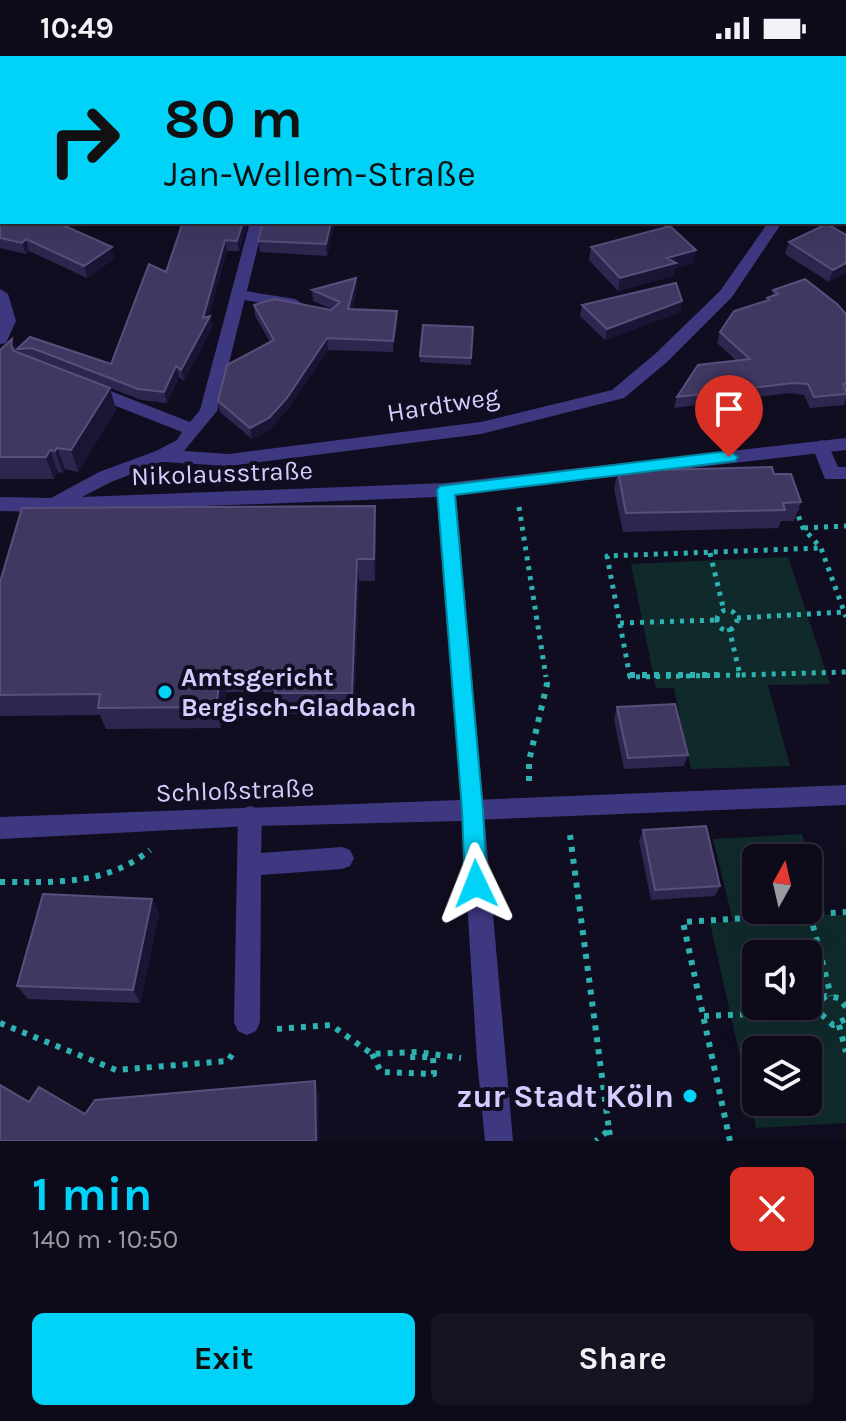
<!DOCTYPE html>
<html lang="en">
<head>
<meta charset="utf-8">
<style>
	:root { --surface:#0d0a19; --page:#161322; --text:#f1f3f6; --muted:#9a9aa2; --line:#2d2b38; --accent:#01d2f7 }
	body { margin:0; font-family:Karla,sans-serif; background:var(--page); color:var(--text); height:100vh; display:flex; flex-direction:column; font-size:30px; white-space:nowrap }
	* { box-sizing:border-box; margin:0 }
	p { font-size:26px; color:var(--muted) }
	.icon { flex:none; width:44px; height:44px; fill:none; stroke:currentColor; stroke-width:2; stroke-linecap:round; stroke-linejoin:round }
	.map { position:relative; height:1085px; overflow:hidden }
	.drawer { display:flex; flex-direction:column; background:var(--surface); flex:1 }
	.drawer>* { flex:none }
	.banner { position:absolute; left:0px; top:0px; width:846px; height:168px; box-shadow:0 8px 32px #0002,0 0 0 2px var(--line); background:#01d2f7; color:#111; overflow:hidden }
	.needle { width:52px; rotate:8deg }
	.tools { position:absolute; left:742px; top:788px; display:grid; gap:16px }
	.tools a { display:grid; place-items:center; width:80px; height:80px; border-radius:12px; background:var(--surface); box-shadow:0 8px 32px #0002,0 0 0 2px var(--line); font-size:40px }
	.pin { position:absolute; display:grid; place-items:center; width:68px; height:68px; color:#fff; margin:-82px -34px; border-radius:50% 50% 50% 0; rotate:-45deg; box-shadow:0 0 8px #0007 }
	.pin .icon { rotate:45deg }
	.me { position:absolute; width:88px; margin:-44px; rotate:358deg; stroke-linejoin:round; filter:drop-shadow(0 0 6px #0008) }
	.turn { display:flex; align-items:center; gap:28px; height:168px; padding:0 32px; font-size:36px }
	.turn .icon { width:104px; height:104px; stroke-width:2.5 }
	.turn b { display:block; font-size:56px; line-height:68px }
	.round { display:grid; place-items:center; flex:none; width:84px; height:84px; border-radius:12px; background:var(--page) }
	.headline { display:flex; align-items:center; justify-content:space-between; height:136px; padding:0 32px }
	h1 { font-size:48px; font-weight:700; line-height:60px; color:var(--accent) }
	.button { display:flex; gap:16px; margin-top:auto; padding:16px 32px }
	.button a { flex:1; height:92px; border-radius:12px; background:var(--accent); color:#111; font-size:32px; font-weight:700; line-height:92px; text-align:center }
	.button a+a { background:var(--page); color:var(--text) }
	.status { display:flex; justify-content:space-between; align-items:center; height:56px; padding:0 40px; background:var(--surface); direction:ltr }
	.status svg { height:22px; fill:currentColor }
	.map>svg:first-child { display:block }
	.green { fill:#102a2b; fill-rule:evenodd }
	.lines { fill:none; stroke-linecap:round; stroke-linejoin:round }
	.path-far1 { stroke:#2eb2b1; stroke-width:5; stroke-dasharray:4 6; stroke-linecap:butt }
	.path { stroke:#2eb2b1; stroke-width:6; stroke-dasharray:5 7; stroke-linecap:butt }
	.lane { fill:#3e3880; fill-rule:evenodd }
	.street { fill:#3e3880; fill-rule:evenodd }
	.wall { fill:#2f264f }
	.shaded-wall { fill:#1c1435 }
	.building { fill:#413862; stroke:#584f7b; stroke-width:2 }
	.route { fill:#01d2f7; stroke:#0188a1; stroke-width:2 }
	.poi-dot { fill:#01d2f7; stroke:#110d21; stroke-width:3 }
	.labels { text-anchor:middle; stroke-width:8; stroke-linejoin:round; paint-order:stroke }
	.street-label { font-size:26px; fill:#d5cdff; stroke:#110d21 }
	.poi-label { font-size:26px; font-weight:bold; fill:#d5cdff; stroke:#110d21; text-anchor:start }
	.near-poi-label { font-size:32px; font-weight:bold; fill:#d5cdff; stroke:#110d21; text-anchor:end }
</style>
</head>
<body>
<div class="status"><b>10:49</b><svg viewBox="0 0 49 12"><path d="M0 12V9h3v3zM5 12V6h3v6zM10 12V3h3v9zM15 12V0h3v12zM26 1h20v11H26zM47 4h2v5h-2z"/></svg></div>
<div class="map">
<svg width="846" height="1085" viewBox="0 0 846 1085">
	<rect width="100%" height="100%" fill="#110d21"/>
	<!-- green -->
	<path class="green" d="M 788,501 L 830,628 L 768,629 L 790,710 L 691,713 L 674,632 L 656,632 L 631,508 Z
		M 802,778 L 826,859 L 846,859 L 846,1067 L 756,1072 L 710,867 L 733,865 L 713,783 ZM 808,802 L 808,854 L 756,854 L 756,802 ZM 756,898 L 808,898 L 808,950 L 756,950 ZM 756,994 L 808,994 L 808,1046 L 756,1046 Z"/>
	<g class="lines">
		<!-- path-far1 -->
		<path class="path-far1" d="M 519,451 L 546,621
			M 795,451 L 803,472 L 821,492 L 846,561
			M 804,472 L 846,470
			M 710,497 L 724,555
			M717 564a10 10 0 1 1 20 0a10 10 0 1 1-20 0Z
			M 737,562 L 845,556
			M 620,567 L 716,564
			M 729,572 L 740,619 L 846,616
			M 740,619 L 630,621 L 607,500 L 821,492"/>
		<!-- path -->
		<path class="path" d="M 630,619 L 721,619
			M 529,725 L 529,705 L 547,628 L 546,619
			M 570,779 L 609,1074 L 596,1085
			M 0,826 C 55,826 105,830 150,794
			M 810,858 L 831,940
			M 846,951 L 839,942 L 826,940 L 818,947 L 818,955 L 833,969 L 846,963
			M 704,960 L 818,955
			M 0,967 L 116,1014 L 228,1005 L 235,994
			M 839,969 L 846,996
			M 277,973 L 331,969 L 372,998 L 417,996 L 461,1002
			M 372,998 L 381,1016 L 434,1018 L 433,1001 L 406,1001
			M 609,1074 L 611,1085
			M 730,1085 L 683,866 L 846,856"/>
		<!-- lane -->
		<path class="lane" d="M 239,234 L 295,243 L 303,248 L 295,253 L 233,242 L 231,239 Z
			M 821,384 L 827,386 L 838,411 L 846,411 L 846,423 L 825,423 L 812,390 Z
			M 846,729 L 846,749 L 473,764 L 465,761 L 461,754 L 465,747 L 473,744 Z
			M 250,750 L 258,753 L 262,760 L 261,797 L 342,791 L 350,794 L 354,802 L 350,810 L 342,813 L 261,819 L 260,966 L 256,975 L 247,979 L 238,975 L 234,966 L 238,760 L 242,753 Z"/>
		<!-- street -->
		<path class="street" d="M 279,0 L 291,0 L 291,2 L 279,2 Z
			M 250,166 L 264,166 L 217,355 L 184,395 L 229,398 L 481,366 L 612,334 L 655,298 L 720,235 L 765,171 L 765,166 L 779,166 L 779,171 L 732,241 L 667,306 L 624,342 L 481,378 L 229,410 L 162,406 L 111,426 L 82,441 L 446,427 L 846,382 L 846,394 L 456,439 L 513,1085 L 485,1085 L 477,1004 L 462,765 L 250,770 L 0,783 L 0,761 L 461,744 L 437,441 L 52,456 L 0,455 L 0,441 L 51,442 L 99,416 L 156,395 L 177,384 L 182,376 L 83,337 L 81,333 L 89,327 L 95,329 L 190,366 L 200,354 Z
			M 0,233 L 8,238 L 16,265 L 6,287 L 0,288 Z"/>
	</g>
	<!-- wall -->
	<path class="wall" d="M 844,75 L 846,76 L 846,124 L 844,122 Z
		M 0,141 L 66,167 L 64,170 L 115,202 L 87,222 L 29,195 L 26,198 L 0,192 Z
		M 183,166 L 248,166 L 239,195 L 227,195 L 208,261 L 210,260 L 212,271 L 184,325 L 179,321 L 167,347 L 141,344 L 110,332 L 116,354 L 78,416 L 65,413 L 63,417 L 58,416 L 54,423 L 0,423 L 0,294 L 12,283 L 17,296 L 18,297 L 17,293 L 30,281 L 111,308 L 166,216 Z
		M 263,166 L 335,166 L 327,200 L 260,196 L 258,185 Z
		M 846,179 L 829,226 L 785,198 L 789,186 Z
		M 591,191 L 696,194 L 693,207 L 675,212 L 673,220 L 618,235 L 589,204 Z
		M 356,222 L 357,233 L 352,253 L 397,255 L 398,266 L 393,296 L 328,294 L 288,353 L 270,373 L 252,383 L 220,356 L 218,345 L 270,286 L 255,260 L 254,249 L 331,254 L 332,253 L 313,245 L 312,234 Z
		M 773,234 L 846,258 L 846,343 L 844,349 L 810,352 L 804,339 L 789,337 L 674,352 L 677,341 L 736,304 L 717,287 L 720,276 L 766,245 L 767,242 L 772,240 Z
		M 682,245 L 680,256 L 605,284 L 580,260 L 582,249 Z
		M 473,271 L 471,309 L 420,306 L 420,300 Z
		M 618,415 L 774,418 L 801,446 L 794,465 L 781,465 L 778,472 L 623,476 L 614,433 Z
		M 376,473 L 375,525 L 359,525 L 354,658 L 279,658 L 275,636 L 226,636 L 221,672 L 106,673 L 100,659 L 0,660 L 0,526 Z
		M 617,651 L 688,699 L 684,710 L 624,713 L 614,663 Z
		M 643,774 L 720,830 L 715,840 L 651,844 L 639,785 Z
		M 152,843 L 159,857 L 140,947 L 28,943 L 17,930 Z"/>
	<!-- shaded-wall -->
	<path class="shaded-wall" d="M 243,166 L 248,166 L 239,195 L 237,185 Z
		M 331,166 L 335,166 L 327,200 L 326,188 Z
		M 26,183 L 29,195 L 26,198 L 22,187 Z
		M 225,184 L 227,195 L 207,266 L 210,260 L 212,271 L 184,325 L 181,314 L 203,262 Z
		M 112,191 L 115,202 L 87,222 L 84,210 Z
		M 696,194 L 693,207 L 675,212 L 673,220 L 618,235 L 620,222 L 667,202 Z
		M 846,207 L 846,217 L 829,226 L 833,214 Z
		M 356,222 L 357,233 L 349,264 L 348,253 Z
		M 682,245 L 680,256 L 605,284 L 607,273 Z
		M 397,255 L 398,266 L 393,296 L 393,285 Z
		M 327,282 L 328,294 L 288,353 L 270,373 L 252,383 L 250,372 Z
		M 12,283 L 20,305 L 11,289 Z
		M 176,310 L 179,321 L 167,347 L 164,336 Z
		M 110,332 L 116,354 L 78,416 L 71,394 Z
		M 57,392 L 65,413 L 63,417 L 55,395 Z
		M 50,394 L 58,416 L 54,423 L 46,401 Z
		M 375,450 L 376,473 L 375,525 L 374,503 Z
		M 357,503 L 359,525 L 354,658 L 352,637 Z
		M 221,615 L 226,636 L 221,672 L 216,651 Z
		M 152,843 L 159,857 L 140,947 L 133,934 Z
		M 315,1025 L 319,1039 L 319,1085 L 316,1085 Z"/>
	<!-- building -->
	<path class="building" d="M 201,0 L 245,0 L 245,2 L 201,2 Z
		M 328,0 L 388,0 L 389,2 L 404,0 L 451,0 L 452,2 L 329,2 Z
		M 639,0 L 846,0 L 846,68 L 844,75 L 844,2 L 639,2 Z
		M 844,75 L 846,76 L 846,112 L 844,111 Z
		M 0,141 L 2,142 L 2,166 L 56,166 L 112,191 L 84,210 L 26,183 L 22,187 L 0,182 Z
		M 183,166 L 243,166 L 237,185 L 225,184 L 203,262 L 210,260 L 181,314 L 176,310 L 164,336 L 138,333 L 32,292 L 17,293 L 30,281 L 111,308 L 149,208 L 166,216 Z
		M 263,166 L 331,166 L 326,188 L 258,185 Z
		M 827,168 L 846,179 L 846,207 L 833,214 L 789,186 Z
		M 670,170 L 696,194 L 667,202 L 676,207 L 620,222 L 591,191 Z
		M 356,222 L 348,253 L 397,255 L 393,285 L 327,282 L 287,342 L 269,362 L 250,372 L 218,345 L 227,309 L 274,284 L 254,249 L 274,243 L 331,254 L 340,246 L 312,234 Z
		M 805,223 L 837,248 L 846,258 L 846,328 L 843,328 L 846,335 L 846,338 L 814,341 L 808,328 L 793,327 L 677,341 L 698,309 L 750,303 L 720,276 L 734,255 L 769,244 L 767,242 L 778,238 L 773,234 Z
		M 676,227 L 682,245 L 607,273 L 582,249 Z
		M 423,269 L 473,271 L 471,302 L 420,300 Z
		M 12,283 L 11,289 L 14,295 L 110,332 L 71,394 L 57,392 L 55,395 L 50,394 L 46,401 L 0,401 L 0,294 Z
		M 772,411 L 774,418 L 791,418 L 801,446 L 783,447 L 785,454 L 626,457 L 618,415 Z
		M 375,450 L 374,503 L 357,503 L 352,637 L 275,637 L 278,614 L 221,615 L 216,651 L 98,652 L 100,638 L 0,639 L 0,526 L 22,452 Z
		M 675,648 L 688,699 L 628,702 L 617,651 Z
		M 706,770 L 720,830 L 655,834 L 643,774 Z
		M 43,838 L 152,843 L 133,934 L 17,930 Z
		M 315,1025 L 316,1085 L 0,1085 L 0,1029 L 29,1046 L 39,1031 L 85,1058 L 95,1044 Z"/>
	<!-- route -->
	<path class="route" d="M 729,395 L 738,401 L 735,405 L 455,439 L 483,754 L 487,828 L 484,835 L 476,838 L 468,835 L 465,828 L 462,754 L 437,434 L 440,430 Z"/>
	<!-- markers -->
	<g class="poi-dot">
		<circle cx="165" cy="636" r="8"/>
		<circle cx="690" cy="1040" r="8"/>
	</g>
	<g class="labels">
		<!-- street labels -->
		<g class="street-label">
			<text transform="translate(443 348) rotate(-9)" y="9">Hardtweg</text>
			<text transform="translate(222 417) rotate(-2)" y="9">Nikolausstraße</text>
			<text transform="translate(235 734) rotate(-2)" y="9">Schloßstraße</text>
		</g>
		<!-- poi labels -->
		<g class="poi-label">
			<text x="181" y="630">Amtsgericht<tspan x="181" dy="30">Bergisch-Gladbach</tspan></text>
		</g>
		<!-- near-poi labels -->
		<g class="near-poi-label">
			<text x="674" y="1051">zur Stadt Köln</text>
		</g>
	</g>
</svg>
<div class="tools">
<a><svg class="needle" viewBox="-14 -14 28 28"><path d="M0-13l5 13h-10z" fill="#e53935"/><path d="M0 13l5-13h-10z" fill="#9a9aa2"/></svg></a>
<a><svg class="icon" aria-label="sound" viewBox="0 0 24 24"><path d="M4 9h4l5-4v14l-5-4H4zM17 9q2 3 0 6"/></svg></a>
<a><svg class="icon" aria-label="layers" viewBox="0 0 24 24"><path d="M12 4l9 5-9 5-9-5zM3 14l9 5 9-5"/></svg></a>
</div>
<div class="pin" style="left:729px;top:401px;background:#d93025"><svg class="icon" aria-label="arrive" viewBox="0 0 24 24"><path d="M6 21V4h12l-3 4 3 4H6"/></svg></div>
<svg class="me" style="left:476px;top:828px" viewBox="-20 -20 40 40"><path d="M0-17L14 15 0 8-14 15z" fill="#01d2f7" stroke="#fff" stroke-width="4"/></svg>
<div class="banner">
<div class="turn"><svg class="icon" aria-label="right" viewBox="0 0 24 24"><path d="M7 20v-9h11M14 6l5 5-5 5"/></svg><div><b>80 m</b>Jan-Wellem-Straße</div></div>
</div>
</div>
<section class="drawer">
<div class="headline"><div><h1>1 min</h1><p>140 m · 10:50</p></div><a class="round" style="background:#d93025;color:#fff"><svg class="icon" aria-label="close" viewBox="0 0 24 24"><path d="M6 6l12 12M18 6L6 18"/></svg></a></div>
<div class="button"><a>Exit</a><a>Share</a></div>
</section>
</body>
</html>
